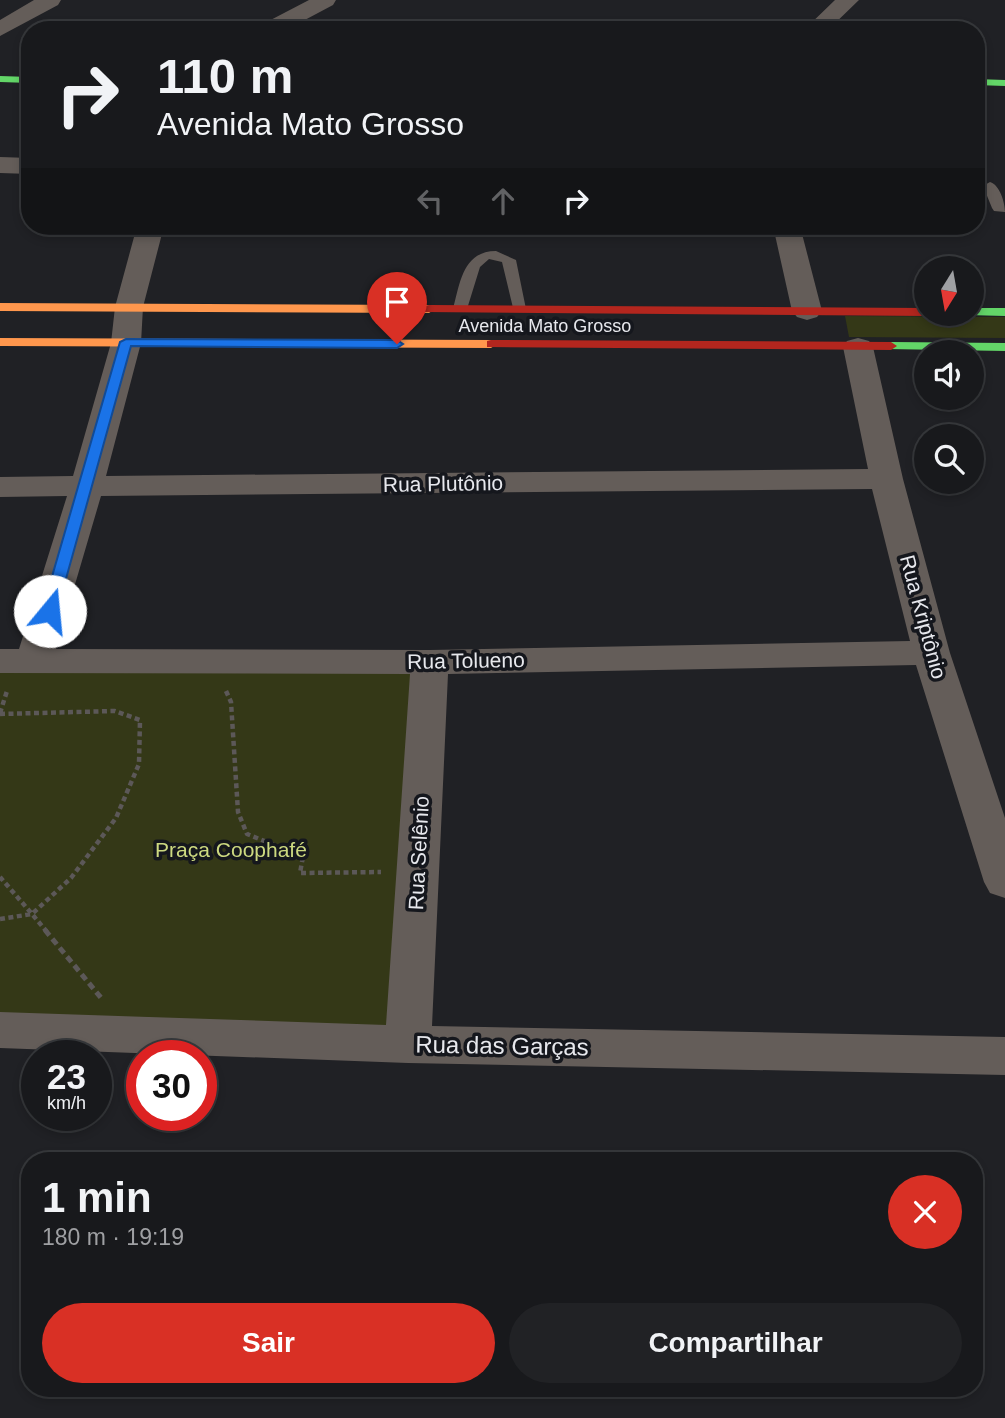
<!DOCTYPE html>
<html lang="pt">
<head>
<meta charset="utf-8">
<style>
	:root { --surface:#18191c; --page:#212225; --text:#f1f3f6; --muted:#9fa0a3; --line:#36383b; --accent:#d93025 }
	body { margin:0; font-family:Helvetica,sans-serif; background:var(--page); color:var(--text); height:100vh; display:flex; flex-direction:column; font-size:26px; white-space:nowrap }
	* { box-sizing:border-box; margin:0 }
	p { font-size:23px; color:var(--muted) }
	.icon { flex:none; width:38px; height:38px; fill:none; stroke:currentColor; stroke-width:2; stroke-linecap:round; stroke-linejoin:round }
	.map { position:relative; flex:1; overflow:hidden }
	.sheet { position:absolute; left:21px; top:1152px; width:962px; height:245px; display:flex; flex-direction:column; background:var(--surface); border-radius:28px; box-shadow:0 4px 10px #0003,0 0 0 2px var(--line) }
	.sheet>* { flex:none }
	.top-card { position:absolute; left:21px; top:21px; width:964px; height:214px; border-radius:28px; box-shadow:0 4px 10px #0003,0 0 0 2px var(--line); background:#18191c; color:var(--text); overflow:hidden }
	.needle { width:46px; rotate:191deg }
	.fabs { position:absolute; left:914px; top:256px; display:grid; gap:14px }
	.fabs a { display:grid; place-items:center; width:70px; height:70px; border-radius:50%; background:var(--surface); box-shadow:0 4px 10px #0003,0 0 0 2px var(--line); font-size:35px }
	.speed { position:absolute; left:21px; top:1040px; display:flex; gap:14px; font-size:35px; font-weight:700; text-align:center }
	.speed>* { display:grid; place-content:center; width:91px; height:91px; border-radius:50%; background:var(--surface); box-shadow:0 4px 10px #0003,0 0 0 2px var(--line); line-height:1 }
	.speed small { font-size:18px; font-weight:400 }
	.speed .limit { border:10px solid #d22; background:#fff; color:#111 }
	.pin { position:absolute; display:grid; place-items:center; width:60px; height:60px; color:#fff; margin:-72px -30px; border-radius:50% 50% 50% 0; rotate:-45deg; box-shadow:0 0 7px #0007 }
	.pin .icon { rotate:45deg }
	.me { position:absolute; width:77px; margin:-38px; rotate:17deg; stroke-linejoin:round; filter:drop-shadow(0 0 5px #0008) }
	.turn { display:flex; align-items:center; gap:24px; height:147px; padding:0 21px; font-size:32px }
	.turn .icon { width:91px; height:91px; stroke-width:2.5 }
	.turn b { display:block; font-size:49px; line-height:60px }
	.lanes { display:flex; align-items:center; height:66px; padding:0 21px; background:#0003; justify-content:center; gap:35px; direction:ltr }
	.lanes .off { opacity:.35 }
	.round { display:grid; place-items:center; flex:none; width:74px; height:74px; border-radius:37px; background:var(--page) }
	.summary { display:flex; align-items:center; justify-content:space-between; height:119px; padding:0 21px }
	h1 { font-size:42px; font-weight:700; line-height:52px }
	.primary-button { display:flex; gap:14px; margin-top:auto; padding:14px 21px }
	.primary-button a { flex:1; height:80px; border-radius:42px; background:var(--accent); color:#fff; font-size:28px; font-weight:700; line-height:80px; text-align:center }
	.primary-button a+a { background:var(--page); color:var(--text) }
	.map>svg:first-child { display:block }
	.green { fill:#343817 }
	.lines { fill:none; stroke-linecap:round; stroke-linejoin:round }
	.path-far1 { stroke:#5c5858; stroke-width:4.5; stroke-dasharray:5 3.5; stroke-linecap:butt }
	.path { stroke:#5c5858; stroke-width:5; stroke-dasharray:7 4.5; stroke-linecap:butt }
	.lane { fill:#645d59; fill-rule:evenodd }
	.street { fill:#645d59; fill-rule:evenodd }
	.fast { fill:#63d668; fill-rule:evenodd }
	.slow { fill:#ff974d; fill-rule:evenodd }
	.jam { fill:#b3261e; fill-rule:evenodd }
	.route { fill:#1a73e8; stroke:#114b97; stroke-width:2 }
	.labels { text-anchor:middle; stroke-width:7; stroke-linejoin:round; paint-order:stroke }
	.far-street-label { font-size:18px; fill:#e7e8ed; stroke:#15171d }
	.street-label { font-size:21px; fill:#e7e8ed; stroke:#15171d }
	.park-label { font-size:21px; fill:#cdd980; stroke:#15171d }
	.near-street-label { font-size:24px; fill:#e7e8ed; stroke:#15171d }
</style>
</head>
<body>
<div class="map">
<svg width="1005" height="1418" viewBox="0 0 1005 1418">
	<rect width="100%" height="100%" fill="#202125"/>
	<!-- green -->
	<path class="green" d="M 845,316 L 1005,317 L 1005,338 L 849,337 Z
		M 0,661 L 430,662 L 408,1044 L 0,1030 Z"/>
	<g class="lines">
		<!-- path-far1 -->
		<path class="path-far1" d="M 226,691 L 231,702 L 238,812 L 247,834 L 284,849 L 304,851 L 300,873 L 381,872
			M 0,713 L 7,691
			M 0,714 L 115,711 L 140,720 L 139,764 L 116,818 L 71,878 L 32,914 L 0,877
			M 0,919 L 32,914 L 47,932"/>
		<!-- path -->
		<path class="path" d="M 45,930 L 102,999"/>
		<!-- lane -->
		<path class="lane" d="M 990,182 C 1000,185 1005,203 1005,212 L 994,211 L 992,208 L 983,186 Z
			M 496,251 L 516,260 L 526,309 L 524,312 L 514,312 L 502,262 L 489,259 L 480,267 L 467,309 L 465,312 L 455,312 L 453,309 C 460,283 463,251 496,251 Z"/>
		<!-- street -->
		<path class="street" d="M 34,0 L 61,0 L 58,5 L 0,36 L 0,20 Z
			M 309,0 L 336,0 L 333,5 L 286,30 L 258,30 L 261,25 Z
			M 835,0 L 859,0 L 828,30 L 804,30 Z
			M 0,157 L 30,158 L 30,174 L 0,173 Z
			M 137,226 L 164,226 L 143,307 L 141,343 L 106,476 L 868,469 L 843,347 L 847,341 L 858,338 L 869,341 L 873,347 L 903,479 L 950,653 L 1005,818 L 1005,898 L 990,893 L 984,882 L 916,665 L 448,674 L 432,1026 L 1005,1037 L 1005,1075 L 408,1063 L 0,1048 L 0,1012 L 386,1025 L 410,674 L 0,673 L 0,649 L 19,649 L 67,496 L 0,497 L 0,477 L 73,476 L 111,343 L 115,307 ZM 872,489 L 910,641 L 430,650 L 56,649 L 101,496 Z
			M 773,226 L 800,226 L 822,311 L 817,317 L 807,320 L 797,317 L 792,311 Z"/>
		<!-- fast -->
		<path class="fast" d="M 0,76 L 30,77 L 30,83 L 0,82 Z
			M 976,79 L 1005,80 L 1005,86 L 976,85 Z
			M 971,308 L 1005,308 L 1005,316 L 967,315 L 971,313 Z
			M 891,342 L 1005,343 L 1005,351 L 887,349 L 885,346 Z"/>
		<!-- slow -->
		<path class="slow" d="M 0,303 L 429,305 L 435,309 L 429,313 L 0,311 Z
			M 0,338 L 491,340 L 497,344 L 491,348 L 0,346 Z"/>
		<!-- jam -->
		<path class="jam" d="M 429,305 L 926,308 L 926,313 L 931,313 L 926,316 L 425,312 L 425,306 Z
			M 491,340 L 891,342 L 897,346 L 891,350 L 487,347 L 487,341 Z"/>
	</g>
	<!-- route -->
	<path class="route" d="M 126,339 L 397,340 L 403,344 L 397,348 L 131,346 L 57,611 L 50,616 L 44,615 L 42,611 L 120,342 Z"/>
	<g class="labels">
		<!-- far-street labels -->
		<g class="far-street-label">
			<text x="545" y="332">Avenida Mato Grosso</text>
		</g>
		<!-- street labels -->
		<g class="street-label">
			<text transform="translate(443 484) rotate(-1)" y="7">Rua Plutônio</text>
			<text transform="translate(923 617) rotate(75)" y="7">Rua Kriptônio</text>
			<text transform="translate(466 661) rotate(-1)" y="7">Rua Tolueno</text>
			<text transform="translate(419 853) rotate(-87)" y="7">Rua Selênio</text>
		</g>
		<!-- park labels -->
		<g class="park-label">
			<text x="231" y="857">Praça Coophafé</text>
		</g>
		<!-- near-street labels -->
		<g class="near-street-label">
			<text transform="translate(502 1046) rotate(1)" y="8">Rua das Garças</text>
		</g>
	</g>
</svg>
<div class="fabs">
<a><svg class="needle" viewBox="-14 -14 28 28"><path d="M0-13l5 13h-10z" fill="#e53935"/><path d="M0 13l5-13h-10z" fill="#9fa0a3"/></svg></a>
<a><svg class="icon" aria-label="sound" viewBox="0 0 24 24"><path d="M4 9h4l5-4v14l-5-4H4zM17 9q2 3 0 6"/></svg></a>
<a><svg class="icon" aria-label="search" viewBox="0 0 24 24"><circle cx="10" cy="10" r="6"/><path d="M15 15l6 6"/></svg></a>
</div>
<div class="speed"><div>23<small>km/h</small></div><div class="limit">30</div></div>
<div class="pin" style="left:397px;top:344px;background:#d93025"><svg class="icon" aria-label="arrive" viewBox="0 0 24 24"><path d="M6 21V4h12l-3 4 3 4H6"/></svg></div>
<svg class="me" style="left:50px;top:611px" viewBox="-20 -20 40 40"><circle r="19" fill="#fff"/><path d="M0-13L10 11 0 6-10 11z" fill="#1a73e8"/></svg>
<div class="top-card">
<div class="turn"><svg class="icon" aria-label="right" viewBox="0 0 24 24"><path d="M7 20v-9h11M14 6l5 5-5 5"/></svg><div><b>110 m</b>Avenida Mato Grosso</div></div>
<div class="lanes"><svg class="icon off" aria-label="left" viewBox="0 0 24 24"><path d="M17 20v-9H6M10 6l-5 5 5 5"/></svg><svg class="icon off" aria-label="ahead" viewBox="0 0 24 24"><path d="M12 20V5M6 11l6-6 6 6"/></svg><svg class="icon" aria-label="right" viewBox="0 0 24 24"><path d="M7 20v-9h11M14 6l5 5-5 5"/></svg></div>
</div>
<section class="sheet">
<div class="summary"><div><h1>1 min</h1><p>180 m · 19:19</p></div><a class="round" style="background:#d93025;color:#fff"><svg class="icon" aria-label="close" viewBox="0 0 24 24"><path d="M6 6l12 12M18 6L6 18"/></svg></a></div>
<div class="primary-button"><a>Sair</a><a>Compartilhar</a></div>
</section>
</div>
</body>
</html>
